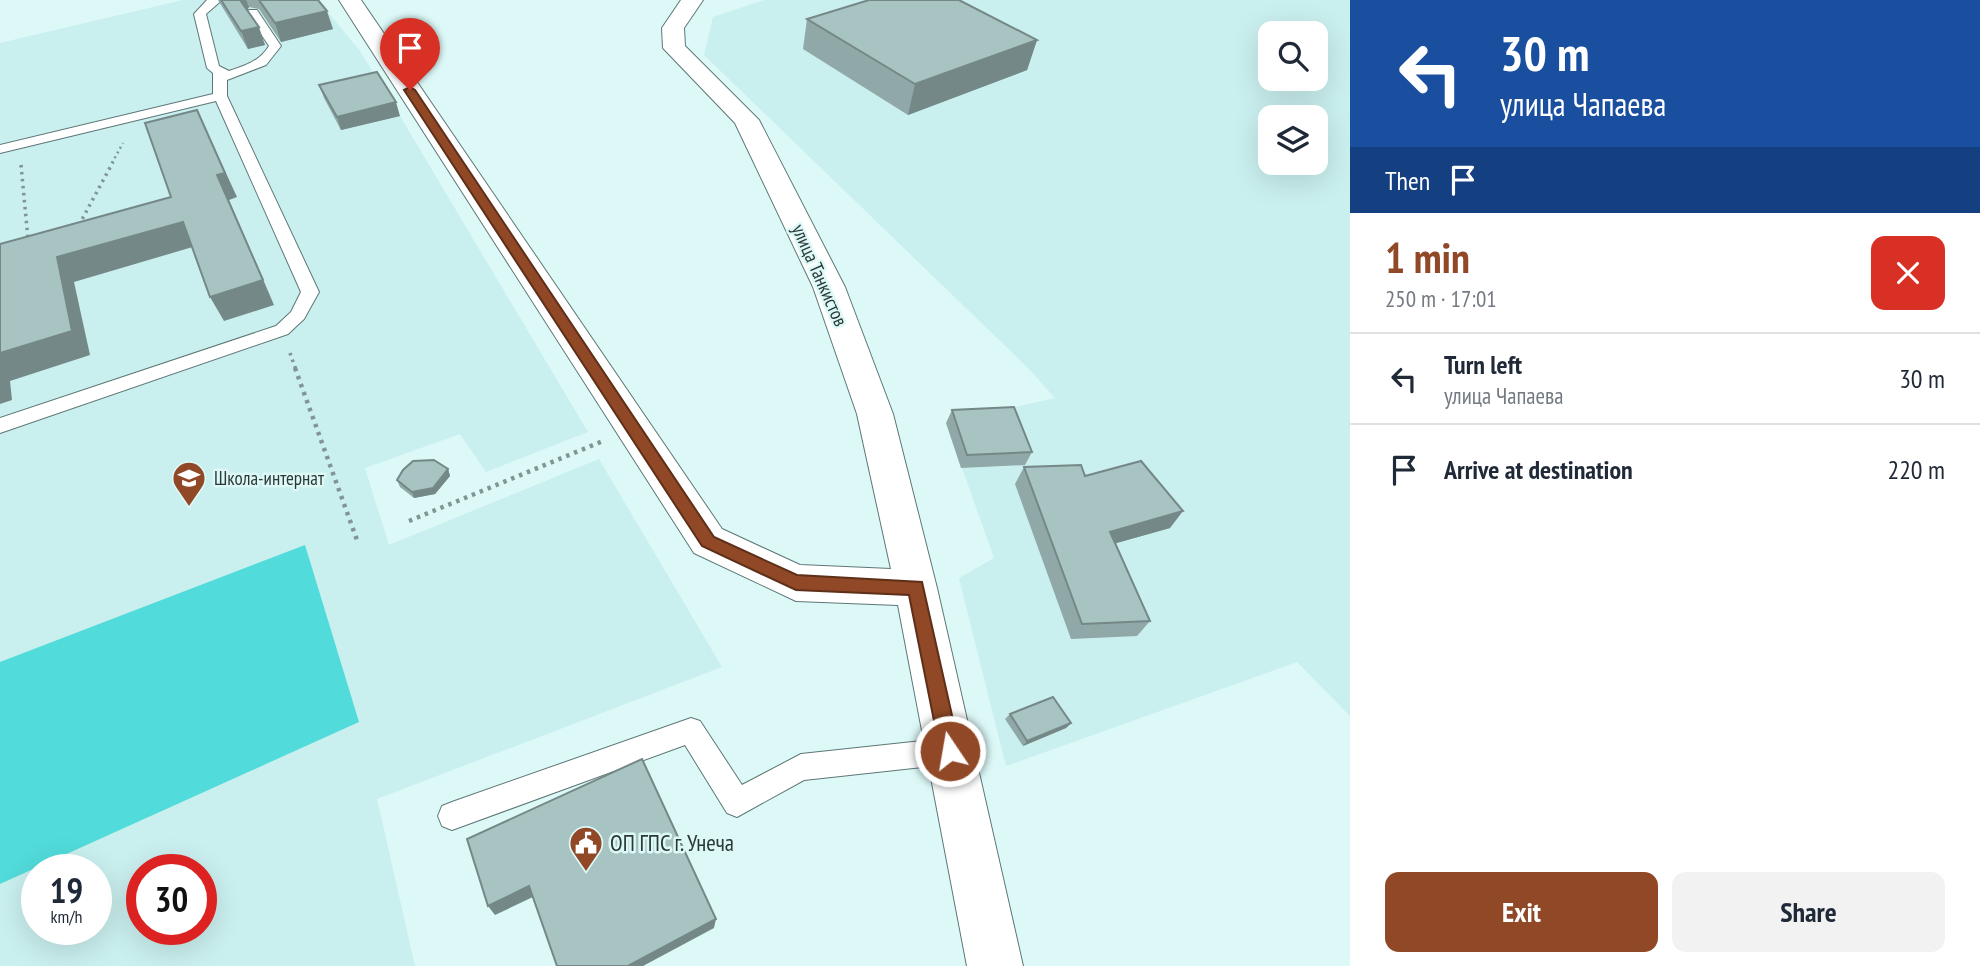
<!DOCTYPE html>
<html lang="en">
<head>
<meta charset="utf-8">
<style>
	:root { --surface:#fff; --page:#f2f2f3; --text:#1f2937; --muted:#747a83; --line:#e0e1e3; --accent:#904826 }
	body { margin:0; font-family:"PT Sans Narrow",sans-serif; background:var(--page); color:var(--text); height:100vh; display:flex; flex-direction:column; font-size:26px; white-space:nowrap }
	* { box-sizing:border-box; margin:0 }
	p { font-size:23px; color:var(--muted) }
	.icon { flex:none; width:38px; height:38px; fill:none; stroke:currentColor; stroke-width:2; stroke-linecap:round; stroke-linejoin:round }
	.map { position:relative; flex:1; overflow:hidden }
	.panel { display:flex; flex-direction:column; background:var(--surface); width:630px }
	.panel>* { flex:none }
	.guide { background:#1a4fa0; color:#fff; overflow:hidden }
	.fabs { position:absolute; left:1258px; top:21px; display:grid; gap:14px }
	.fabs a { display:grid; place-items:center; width:70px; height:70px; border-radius:14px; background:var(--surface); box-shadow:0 7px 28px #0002; font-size:35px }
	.speed { position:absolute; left:21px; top:854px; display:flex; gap:14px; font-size:35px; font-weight:700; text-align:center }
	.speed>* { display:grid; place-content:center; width:91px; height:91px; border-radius:50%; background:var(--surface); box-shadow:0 7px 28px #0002; line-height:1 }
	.speed small { font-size:18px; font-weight:400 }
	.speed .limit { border:10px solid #d22; background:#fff; color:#111 }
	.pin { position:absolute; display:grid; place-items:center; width:60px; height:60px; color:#fff; margin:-72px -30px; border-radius:50% 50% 50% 0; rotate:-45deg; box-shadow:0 0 7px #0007 }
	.pin .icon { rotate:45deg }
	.me { position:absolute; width:77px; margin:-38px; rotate:348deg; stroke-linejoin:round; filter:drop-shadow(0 0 5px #0008) }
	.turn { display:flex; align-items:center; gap:24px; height:147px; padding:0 35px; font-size:32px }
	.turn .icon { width:91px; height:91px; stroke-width:2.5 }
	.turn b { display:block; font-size:49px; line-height:60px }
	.then { display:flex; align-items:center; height:66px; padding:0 35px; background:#0003; gap:14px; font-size:26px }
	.round { display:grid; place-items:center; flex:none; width:74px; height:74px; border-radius:14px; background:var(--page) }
	.summary { display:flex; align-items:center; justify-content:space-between; height:119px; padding:0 35px }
	h1 { font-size:42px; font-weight:800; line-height:52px; color:var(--accent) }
	.action { display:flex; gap:14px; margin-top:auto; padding:14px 35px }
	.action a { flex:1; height:80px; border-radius:14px; background:var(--accent); color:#fff; font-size:28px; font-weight:800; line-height:80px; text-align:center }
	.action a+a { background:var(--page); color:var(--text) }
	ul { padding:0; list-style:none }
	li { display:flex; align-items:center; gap:21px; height:91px; padding:0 35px; border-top:2px solid var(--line) }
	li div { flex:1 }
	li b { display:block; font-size:26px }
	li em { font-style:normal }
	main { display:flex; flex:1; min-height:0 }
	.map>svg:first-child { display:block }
	.built { fill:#c9efee; fill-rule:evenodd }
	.green { fill:#51dbda }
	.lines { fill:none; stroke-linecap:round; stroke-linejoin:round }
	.lane-casing { stroke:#5d7776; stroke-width:2 }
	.street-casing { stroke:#5d7776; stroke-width:2 }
	.path-far2 { stroke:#819595; stroke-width:2.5; stroke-dasharray:2 3.5; stroke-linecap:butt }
	.path-far1 { stroke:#819595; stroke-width:3.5; stroke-dasharray:2.5 4.5; stroke-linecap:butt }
	.path { stroke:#819595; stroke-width:4.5; stroke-dasharray:3.5 5; stroke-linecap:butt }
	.lane { fill:#fff; fill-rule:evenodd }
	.street { fill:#fff; fill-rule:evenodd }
	.wall { fill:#90a8a7 }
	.shaded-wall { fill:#758888 }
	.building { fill:#a7c3c2; stroke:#758888; stroke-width:2 }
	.route { fill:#904826; stroke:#5e2f19; stroke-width:2 }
	.labels { text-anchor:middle; stroke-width:5; stroke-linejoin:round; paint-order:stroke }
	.street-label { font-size:19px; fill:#2c3737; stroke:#dcf9f8 }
	.poi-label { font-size:19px; fill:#2c3737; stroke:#dcf9f8; text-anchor:start }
	.near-poi-label { font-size:23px; fill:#2c3737; stroke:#dcf9f8; text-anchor:start }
</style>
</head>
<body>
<main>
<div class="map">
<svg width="1350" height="966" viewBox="0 0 1350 966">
	<rect width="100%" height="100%" fill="#dcf9f8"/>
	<!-- built -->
	<path class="built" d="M 183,0 L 318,0 L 360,51 L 400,116 L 588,432 L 486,472 L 460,434 L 365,468 L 389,545 L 599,459 L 722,667 L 377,799 L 415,966 L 0,966 L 0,43 ZM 37,870 L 96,870 L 96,929 L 37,929 ZM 142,870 L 201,870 L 201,929 L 142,929 Z
		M 765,0 L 1350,0 L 1350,716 L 1297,662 L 1006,766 L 959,578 L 994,558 L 946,423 L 1055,398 L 1028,368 L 704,55 L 713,17 ZM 1270,33 L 1316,33 L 1316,79 L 1270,79 ZM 1270,117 L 1316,117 L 1316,163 L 1270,163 Z"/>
	<!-- green -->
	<path class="green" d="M 305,545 L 359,722 L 0,884 L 0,662 Z"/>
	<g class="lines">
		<defs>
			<path id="lane" d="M 207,0 L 222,0 L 206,14 L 219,66 L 229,71 C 245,66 260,61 269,46 L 247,13 L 249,10 L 257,10 L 281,46 L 266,65 L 227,80 L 227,96 L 319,292 L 304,319 L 288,334 L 0,433 L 0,418 L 276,326 L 291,312 L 301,292 L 216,101 L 0,153 L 0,145 L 213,94 L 213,73 L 207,68 L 194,14 Z
				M 691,718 L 700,721 L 742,785 L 801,754 L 950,738 L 959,742 L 963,751 L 959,760 L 950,764 L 804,780 L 737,817 L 727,813 L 685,745 L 452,830 L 442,826 L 438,816 L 442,806 L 452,802 Z"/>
			<path id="street" d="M 339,0 L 361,0 L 722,529 L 800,565 L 891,569 L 857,414 L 813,287 L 735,123 L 663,48 L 662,28 L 681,0 L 703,0 L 684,28 L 685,46 L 759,120 L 845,287 L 893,414 L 937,588 L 1023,966 L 967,966 L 898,605 L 796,601 L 694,553 Z"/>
		</defs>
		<!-- lane casing -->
		<use href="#lane" class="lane-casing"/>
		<!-- street casing -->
		<use href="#street" class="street-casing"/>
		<!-- path-far2 -->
		<path class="path-far2" d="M 112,163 L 123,143"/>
		<!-- path-far1 -->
		<path class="path-far1" d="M 21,165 L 28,239
			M 79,225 L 113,162
			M 290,353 L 296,370"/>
		<!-- path -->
		<path class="path" d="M 295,368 L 357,540
			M 409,521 L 603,441"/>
		<!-- lane -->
		<use href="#lane" class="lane"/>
		<!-- street -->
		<use href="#street" class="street"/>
	</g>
	<!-- wall -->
	<path class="wall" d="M 218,0 L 318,0 L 333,29 L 281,42 L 259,9 L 249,7 L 247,10 L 265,45 L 248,49 Z
		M 807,19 L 1037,40 L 1027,70 L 908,115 L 803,49 Z
		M 319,85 L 400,116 L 341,130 L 324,98 Z
		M 952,410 L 1032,452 L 1025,465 L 961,468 L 946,423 Z
		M 1024,467 L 1085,476 L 1170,528 L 1116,543 L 1150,621 L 1137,636 L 1071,639 L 1015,484 Z
		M 448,469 L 450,476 L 435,494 L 414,498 L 400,487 L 397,480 Z
		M 1010,714 L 1071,723 L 1066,728 L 1023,746 L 1005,719 Z"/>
	<!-- shaded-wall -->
	<path class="shaded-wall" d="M 239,0 L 246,0 L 249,7 L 245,14 Z
		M 327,11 L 333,29 L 281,42 L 275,23 Z
		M 259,27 L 265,45 L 248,49 L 241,31 Z
		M 1037,40 L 1027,70 L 908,115 L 915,84 Z
		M 396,102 L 400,116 L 341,130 L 337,117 Z
		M 197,110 L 237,197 L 229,200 L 274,305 L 224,321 L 210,297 L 217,175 Z
		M 183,222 L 196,246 L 74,282 L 90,355 L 10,381 L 12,400 L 0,404 L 0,353 L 57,257 Z
		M 448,469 L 450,476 L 435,494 L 414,498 L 412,492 Z
		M 1183,511 L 1170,528 L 1099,548 L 1110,532 Z
		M 1071,723 L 1066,728 L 1023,746 L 1027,741 Z
		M 529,886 L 535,896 L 495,915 L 488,906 Z
		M 716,919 L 714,928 L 643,966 L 628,966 Z"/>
	<!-- building -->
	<path class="building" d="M 221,0 L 240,0 L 259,27 L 241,31 Z
		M 259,0 L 318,0 L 327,11 L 275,23 Z
		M 869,0 L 959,0 L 1037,40 L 915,84 L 807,19 Z
		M 377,72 L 396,102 L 337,117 L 319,85 Z
		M 197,110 L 225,173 L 217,175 L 263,280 L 210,297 L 183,222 L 57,257 L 72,331 L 0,353 L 0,244 L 171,197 L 145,123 Z
		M 1014,407 L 1032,452 L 967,455 L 952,410 Z
		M 434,460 L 448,469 L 433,488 L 412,492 L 397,480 L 403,470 L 413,461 Z
		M 1141,461 L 1183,511 L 1110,532 L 1150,621 L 1082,624 L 1024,467 L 1081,465 L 1085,476 Z
		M 1053,697 L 1071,723 L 1027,741 L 1010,714 Z
		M 642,759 L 716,919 L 628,966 L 557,966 L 529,886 L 488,906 L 467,839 Z"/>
	<!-- route -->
	<path class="route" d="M 410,87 L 415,90 L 714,537 L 797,575 L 922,582 L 960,751 L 957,758 L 950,761 L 943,758 L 940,751 L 909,595 L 796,590 L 702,546 L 404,90 Z"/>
	<!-- icons -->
	<defs>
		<symbol id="school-pin" viewBox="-11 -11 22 30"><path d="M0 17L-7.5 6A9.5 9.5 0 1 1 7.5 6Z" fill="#904826" stroke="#dcf9f8"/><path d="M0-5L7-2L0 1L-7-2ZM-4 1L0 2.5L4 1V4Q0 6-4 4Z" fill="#fff"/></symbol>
		<symbol id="civic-pin" viewBox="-11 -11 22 30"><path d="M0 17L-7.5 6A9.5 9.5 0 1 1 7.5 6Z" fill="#904826" stroke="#dcf9f8"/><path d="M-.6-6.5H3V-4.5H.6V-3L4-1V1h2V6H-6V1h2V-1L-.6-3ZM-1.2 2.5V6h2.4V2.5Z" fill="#fff"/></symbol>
	</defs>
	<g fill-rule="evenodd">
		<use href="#school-pin" x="170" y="459" width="38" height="52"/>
		<use href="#civic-pin" x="567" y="824" width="38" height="52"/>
	</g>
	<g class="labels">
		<!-- street labels -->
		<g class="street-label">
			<text transform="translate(820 275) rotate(66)" y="7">улица Танкистов</text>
		</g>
		<!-- poi labels -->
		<g class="poi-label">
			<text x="214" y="485">Школа-интернат</text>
		</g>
		<!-- near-poi labels -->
		<g class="near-poi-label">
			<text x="610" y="851">ОП ГПС г. Унеча</text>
		</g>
	</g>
</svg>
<div class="fabs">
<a><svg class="icon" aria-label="search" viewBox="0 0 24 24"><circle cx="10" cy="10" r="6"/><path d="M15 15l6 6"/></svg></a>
<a><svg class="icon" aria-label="layers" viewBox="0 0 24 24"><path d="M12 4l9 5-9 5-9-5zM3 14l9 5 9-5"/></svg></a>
</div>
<div class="speed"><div>19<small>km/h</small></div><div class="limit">30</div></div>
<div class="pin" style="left:410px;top:90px;background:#d93025"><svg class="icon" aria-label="arrive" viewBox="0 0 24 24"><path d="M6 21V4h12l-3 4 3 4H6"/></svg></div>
<svg class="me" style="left:950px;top:751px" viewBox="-20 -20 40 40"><circle r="17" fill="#904826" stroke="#fff" stroke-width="3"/><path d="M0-11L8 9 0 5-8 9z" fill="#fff"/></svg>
</div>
<section class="panel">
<div class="guide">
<div class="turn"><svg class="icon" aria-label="left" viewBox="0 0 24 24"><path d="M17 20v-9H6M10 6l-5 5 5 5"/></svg><div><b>30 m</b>улица Чапаева</div></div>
<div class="then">Then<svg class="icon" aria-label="arrive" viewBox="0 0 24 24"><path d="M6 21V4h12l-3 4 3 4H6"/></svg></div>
</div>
<div class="summary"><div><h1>1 min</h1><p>250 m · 17:01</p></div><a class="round" style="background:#d93025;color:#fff"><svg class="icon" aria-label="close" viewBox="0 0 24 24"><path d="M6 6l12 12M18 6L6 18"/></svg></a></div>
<ul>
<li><svg class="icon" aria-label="left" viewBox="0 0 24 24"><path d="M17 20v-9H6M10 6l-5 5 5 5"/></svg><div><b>Turn left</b><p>улица Чапаева</p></div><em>30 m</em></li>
<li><svg class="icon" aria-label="arrive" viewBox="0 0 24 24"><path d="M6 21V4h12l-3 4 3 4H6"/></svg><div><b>Arrive at destination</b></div><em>220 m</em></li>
</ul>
<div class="action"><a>Exit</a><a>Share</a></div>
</section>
</main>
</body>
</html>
